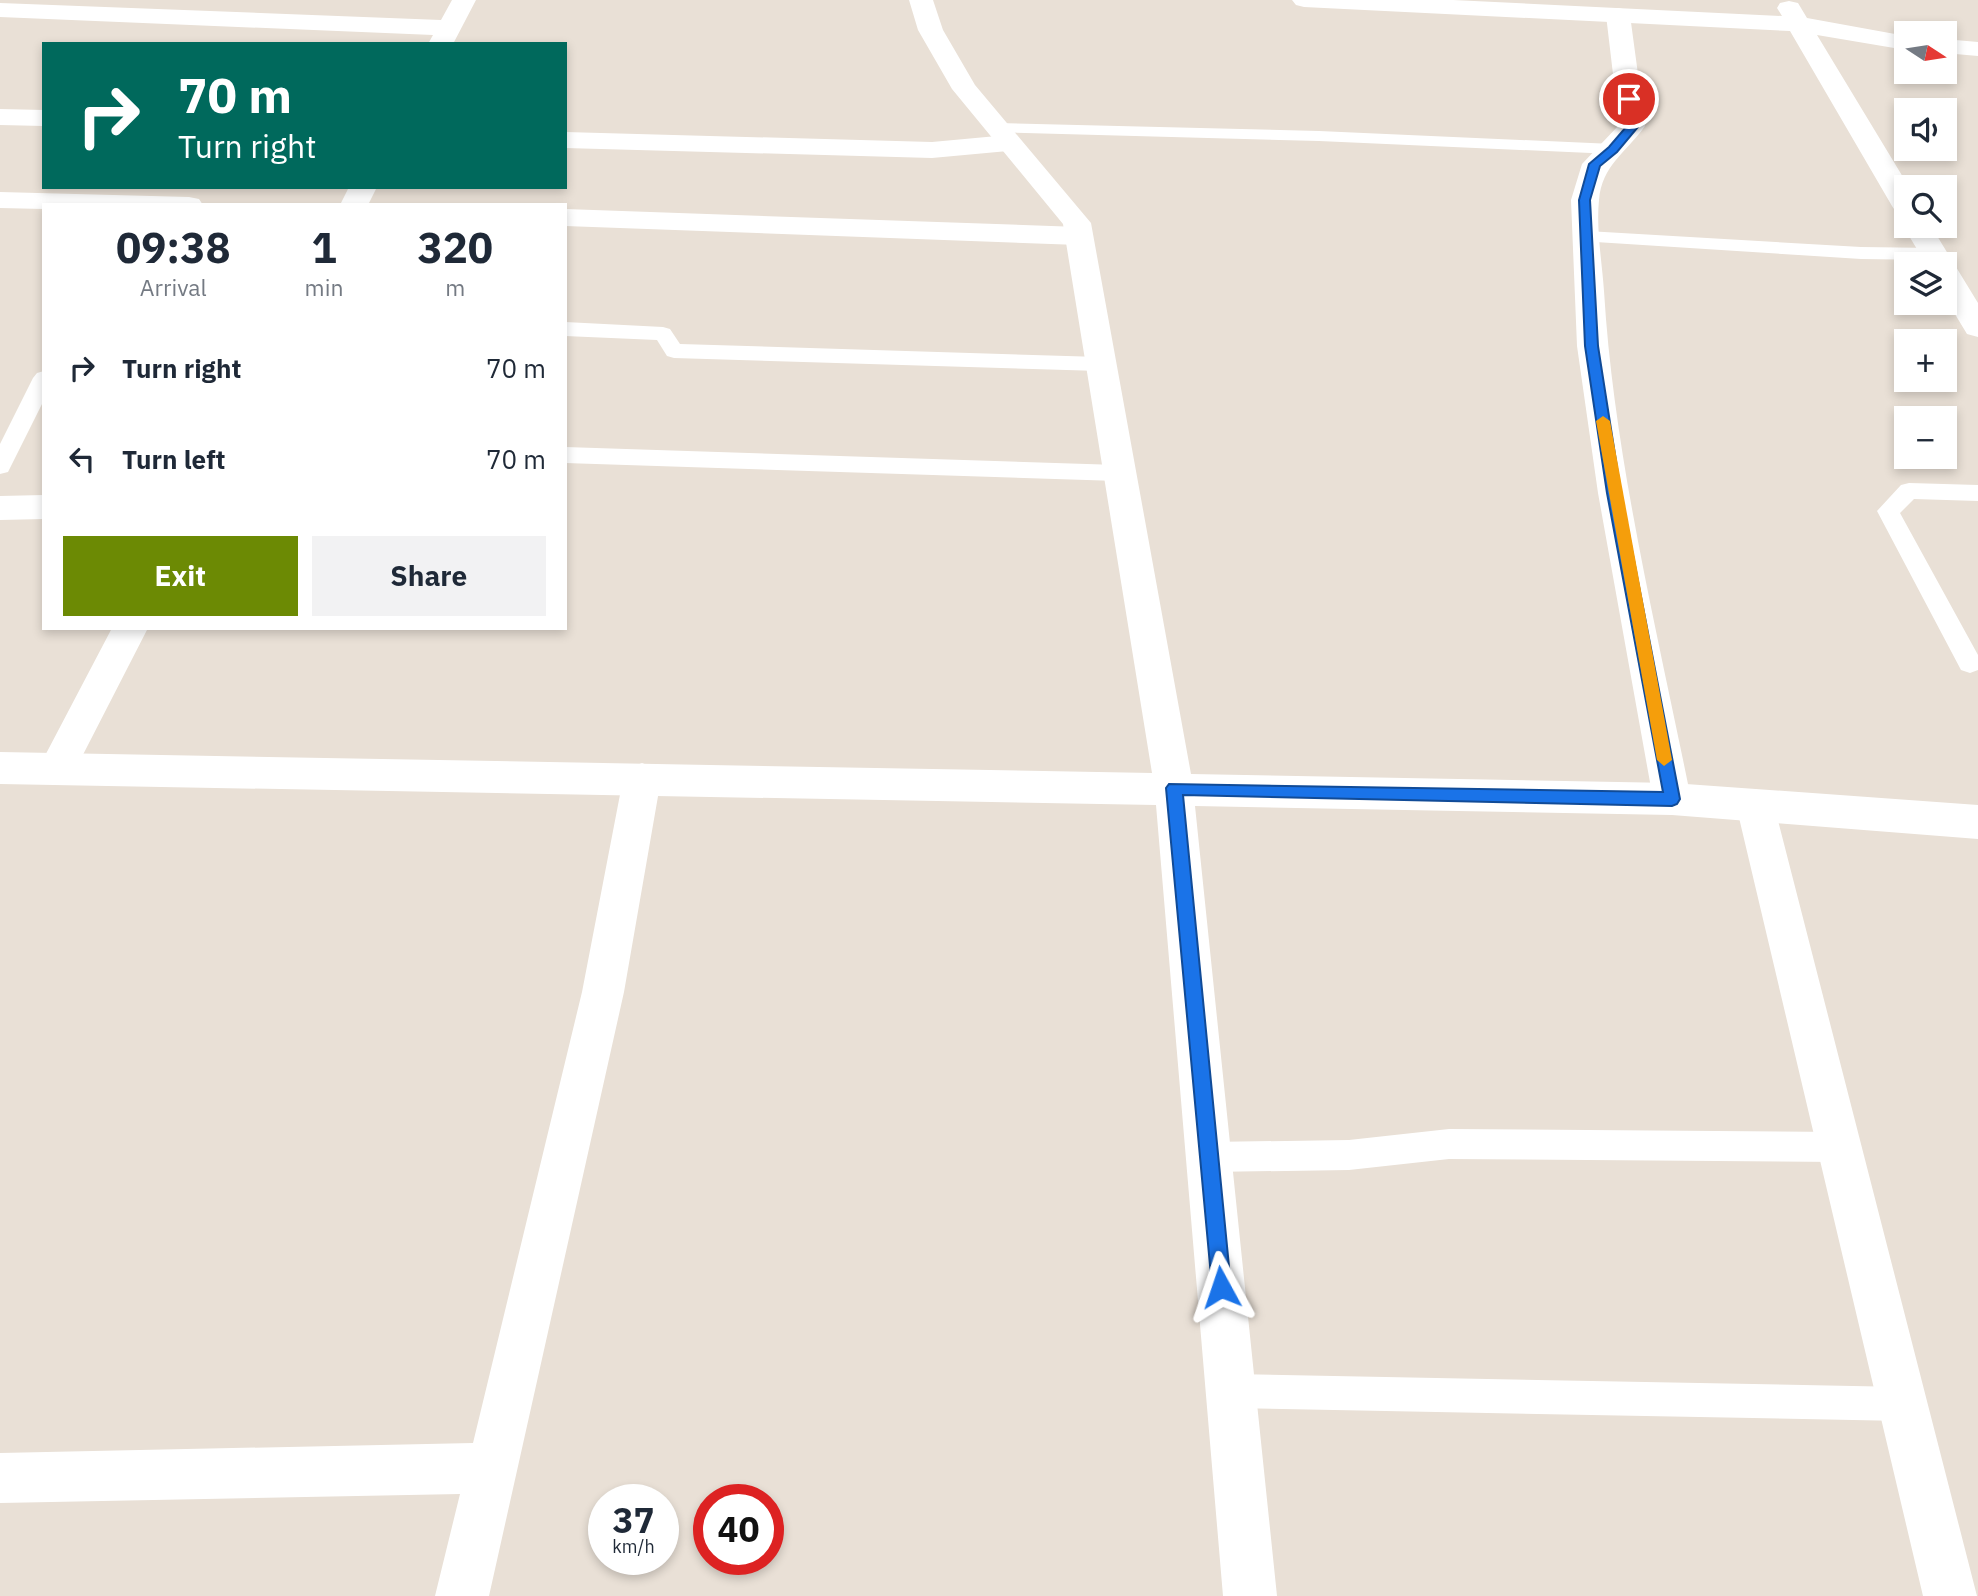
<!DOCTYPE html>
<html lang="en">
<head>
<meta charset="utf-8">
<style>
	:root { --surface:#fff; --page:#f2f2f3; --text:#1f2937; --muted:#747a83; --accent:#6c8a04 }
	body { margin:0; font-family:"IBM Plex Sans",sans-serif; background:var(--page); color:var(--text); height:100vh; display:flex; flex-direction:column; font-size:26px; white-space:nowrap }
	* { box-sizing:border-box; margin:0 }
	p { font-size:23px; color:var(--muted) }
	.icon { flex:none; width:38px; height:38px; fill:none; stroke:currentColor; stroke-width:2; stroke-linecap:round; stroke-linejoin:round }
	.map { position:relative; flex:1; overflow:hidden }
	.drawer { position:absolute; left:42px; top:203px; width:525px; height:427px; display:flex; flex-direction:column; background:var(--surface); border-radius:0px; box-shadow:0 4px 10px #0003 }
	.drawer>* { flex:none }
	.hud { position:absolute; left:42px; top:42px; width:525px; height:147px; border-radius:0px; box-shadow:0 4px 10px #0003; background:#00695c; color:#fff; overflow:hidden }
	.needle { width:46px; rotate:102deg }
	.fabs { position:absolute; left:1894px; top:21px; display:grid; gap:14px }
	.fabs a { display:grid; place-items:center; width:63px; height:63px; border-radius:0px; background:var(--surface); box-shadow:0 4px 10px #0003; font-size:35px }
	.speed { position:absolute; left:588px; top:1484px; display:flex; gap:14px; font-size:35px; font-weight:700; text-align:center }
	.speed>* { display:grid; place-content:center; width:91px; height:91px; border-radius:50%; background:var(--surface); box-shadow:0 4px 10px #0003; line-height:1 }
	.speed small { font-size:18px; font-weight:400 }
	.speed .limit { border:10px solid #d22; background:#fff; color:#111 }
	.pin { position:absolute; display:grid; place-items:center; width:60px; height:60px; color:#fff; margin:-30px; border:4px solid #fff; border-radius:50%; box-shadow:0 2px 7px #0007 }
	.me { position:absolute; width:77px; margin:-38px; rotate:355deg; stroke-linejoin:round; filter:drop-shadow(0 0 5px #0008) }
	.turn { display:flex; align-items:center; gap:24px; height:147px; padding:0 21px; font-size:32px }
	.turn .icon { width:91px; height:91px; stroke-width:2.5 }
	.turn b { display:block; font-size:49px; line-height:60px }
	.eta { display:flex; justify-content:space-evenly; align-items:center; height:119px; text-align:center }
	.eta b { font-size:42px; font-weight:800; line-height:49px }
	.action { display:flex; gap:14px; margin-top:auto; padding:14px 21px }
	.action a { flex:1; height:80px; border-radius:0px; background:var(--accent); color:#fff; font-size:28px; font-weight:800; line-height:80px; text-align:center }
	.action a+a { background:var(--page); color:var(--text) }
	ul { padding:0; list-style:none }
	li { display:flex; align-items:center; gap:21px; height:91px; padding:0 21px }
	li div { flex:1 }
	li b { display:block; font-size:26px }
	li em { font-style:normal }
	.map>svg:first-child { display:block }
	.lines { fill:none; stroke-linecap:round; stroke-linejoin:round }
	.lane { fill:#fff; fill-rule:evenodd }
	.street { fill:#fff; fill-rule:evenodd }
	.secondary { fill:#fff; fill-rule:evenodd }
	.route { fill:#1a73e8; stroke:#114b97; stroke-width:2 }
	.slow { fill:#f59e0b }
</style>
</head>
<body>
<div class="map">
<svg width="1978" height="1596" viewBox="0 0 1978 1596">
	<rect width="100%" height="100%" fill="#e9e0d6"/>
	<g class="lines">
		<!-- lane -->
		<path class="lane" d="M 997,123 L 1319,131 L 1613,144 L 1622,149 L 1613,154 L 1319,141 L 991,132 L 988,128 L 991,124 Z
			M 1587,231 L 1861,247 L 1934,248 L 1941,250 L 1944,254 L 1941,258 L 1934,260 L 1861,259 L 1580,241 L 1577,237 L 1580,233 Z
			M 565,322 L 663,327 L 670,329 L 680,344 L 1100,357 L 1107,359 L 1110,364 L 1107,369 L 1100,371 L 674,358 L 667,356 L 657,340 L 565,336 Z
			M 44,371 L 44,400 L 8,472 L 0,474 L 0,444 L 33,378 L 37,373 Z
			M 565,447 L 1118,465 L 1126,467 L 1129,473 L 1126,479 L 1118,481 L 565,463 Z
			M 1909,483 L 1978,485 L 1978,501 L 1914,499 L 1900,513 L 1978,655 L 1978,670 L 1970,673 L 1961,670 L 1877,511 L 1901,485 Z
			M 1449,1129 L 1839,1132 L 1850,1136 L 1854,1147 L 1850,1158 L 1839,1162 L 1449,1159 L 1349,1170 L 1209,1172 L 1198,1168 L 1194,1157 L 1198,1146 L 1209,1142 L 1349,1140 Z
			M 1231,1374 L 1903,1387 L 1915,1392 L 1920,1404 L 1915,1416 L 1903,1421 L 1231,1408 L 1219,1403 L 1214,1391 L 1219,1379 Z"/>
		<!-- street -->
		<path class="street" d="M 452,0 L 476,0 L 453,44 L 428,44 L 433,35 L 0,17 L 0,3 L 441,20 Z
			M 1618,8 L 1627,10 L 1630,15 L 1645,126 C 1626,153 1602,165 1599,200 C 1596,229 1602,262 1604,291 C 1614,458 1658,634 1691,799 L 1686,810 L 1672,815 L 1658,810 L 1653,799 L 1598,493 L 1577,346 L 1571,200 L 1582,164 L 1619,125 L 1606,15 L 1609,10 Z
			M 0,109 L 44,110 L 44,126 L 0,125 Z
			M 565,132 L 932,142 L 1008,135 L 1017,137 L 1021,143 L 1017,149 L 1008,151 L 932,158 L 565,148 Z
			M 349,187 L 377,187 L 368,205 L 340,205 Z
			M 0,192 L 189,197 L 199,199 L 203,205 L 44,205 L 44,209 L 0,208 Z
			M 565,209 L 1079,227 L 1089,230 L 1093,236 L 1089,242 L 1079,245 L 565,226 Z
			M 44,495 L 44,519 L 0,520 L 0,496 Z
			M 112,628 L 148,628 L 70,780 L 57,785 L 44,780 L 38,769 Z
			M 642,763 L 655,768 L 661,779 L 624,992 L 489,1596 L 435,1596 L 460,1494 L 0,1503 L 0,1453 L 473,1443 L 582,992 L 623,779 L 629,768 Z
			M 1755,789 L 1769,794 L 1774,805 L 1977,1596 L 1923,1596 L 1736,805 L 1741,794 Z"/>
		<!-- secondary -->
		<path class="secondary" d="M 909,0 L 933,0 L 943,30 L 975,85 L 1091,223 L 1191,774 L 1672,783 L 1978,805 L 1978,839 L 1672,815 L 1195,806 L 1277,1596 L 1223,1596 L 1156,805 L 0,784 L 0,752 L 1152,773 L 1063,224 L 952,89 L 918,30 Z
			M 1292,0 L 1453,0 L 1782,16 L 1777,8 L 1780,3 L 1789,1 L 1798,3 L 1807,18 L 1906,36 L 1906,50 L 1817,35 L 1909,187 L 1906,187 L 1906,214 L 1896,212 L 1892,206 L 1790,31 L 1304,7 L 1296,5 Z
			M 1944,39 L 1978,42 L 1978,56 L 1944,53 Z
			M 1906,222 L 1906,226 L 1931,226 L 1978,303 L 1978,337 L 1967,334 L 1944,296 L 1944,264 L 1926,264 L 1903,226 Z"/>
	</g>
	<!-- route -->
	<path class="route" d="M 1625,96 L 1634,99 L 1638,127 L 1617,152 L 1600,166 L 1590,200 L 1598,346 L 1621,493 L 1680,799 L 1677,804 L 1672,806 L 1183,795 L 1231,1287 L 1228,1294 L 1221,1297 L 1214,1294 L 1212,1287 L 1166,788 L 1169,784 L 1663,792 L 1607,493 L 1585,346 L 1579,200 L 1589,164 L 1609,147 L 1627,126 Z"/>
	<!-- slow -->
	<path class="slow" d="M 1603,416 L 1610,421 L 1672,760 L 1664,766 L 1657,760 L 1596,421 Z"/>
</svg>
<div class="fabs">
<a><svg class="needle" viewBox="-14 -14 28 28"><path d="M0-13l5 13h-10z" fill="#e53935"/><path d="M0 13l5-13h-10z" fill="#747a83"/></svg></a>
<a><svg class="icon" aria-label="sound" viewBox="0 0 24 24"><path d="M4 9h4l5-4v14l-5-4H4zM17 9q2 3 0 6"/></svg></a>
<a><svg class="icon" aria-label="search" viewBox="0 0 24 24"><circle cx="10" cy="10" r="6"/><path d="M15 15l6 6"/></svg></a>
<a><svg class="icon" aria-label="layers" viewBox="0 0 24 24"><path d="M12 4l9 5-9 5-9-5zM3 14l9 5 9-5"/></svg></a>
<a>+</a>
<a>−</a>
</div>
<div class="speed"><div>37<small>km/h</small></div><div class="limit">40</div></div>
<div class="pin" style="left:1629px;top:99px;background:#d93025"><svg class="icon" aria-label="arrive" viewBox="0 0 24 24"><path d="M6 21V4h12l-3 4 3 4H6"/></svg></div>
<svg class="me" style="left:1221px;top:1287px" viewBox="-20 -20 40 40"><path d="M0-17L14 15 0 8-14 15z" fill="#1a73e8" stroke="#fff" stroke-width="4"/></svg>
<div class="hud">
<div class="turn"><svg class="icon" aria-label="right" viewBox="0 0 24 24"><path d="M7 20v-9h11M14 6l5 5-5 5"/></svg><div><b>70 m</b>Turn right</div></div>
</div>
<section class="drawer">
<div class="eta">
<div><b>09:38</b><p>Arrival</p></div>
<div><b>1</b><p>min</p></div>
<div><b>320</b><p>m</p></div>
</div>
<ul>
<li><svg class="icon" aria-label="right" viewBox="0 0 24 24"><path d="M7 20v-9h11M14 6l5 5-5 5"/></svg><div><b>Turn right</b></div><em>70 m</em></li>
<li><svg class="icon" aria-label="left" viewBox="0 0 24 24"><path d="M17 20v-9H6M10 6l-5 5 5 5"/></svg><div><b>Turn left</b></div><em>70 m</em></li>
</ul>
<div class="action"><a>Exit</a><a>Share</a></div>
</section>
</div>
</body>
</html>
